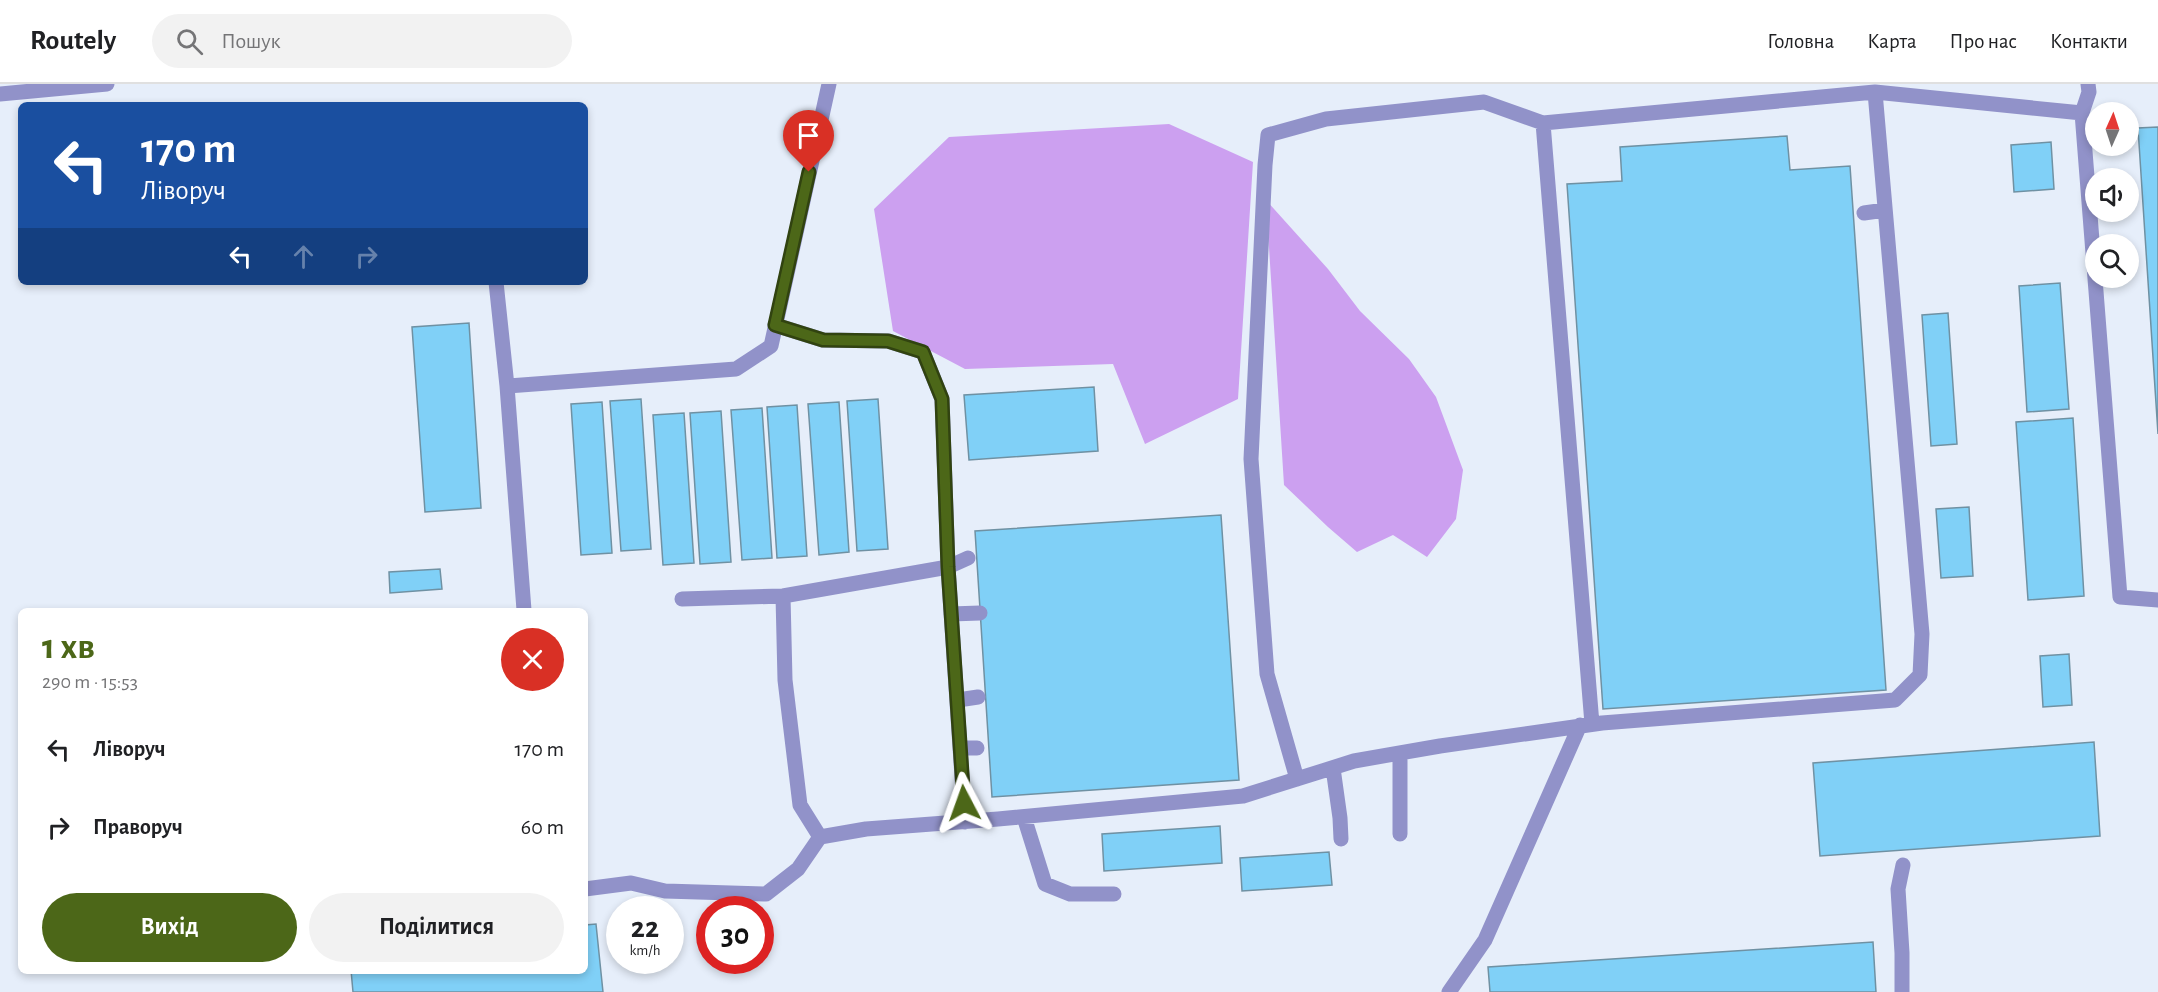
<!DOCTYPE html>
<html lang="uk">
<head>
<meta charset="utf-8">
<style>
	:root { --surface:#fff; --page:#f2f2f2; --text:#202124; --muted:#757577; --line:#e0e0e0; --accent:#4c6718 }
	body { margin:0; font-family:"Alegreya Sans",sans-serif; background:var(--page); color:var(--text); height:100vh; display:flex; flex-direction:column; font-size:22px; white-space:nowrap }
	* { box-sizing:border-box; margin:0 }
	p { font-size:20px; color:var(--muted) }
	.icon { flex:none; width:33px; height:33px; fill:none; stroke:currentColor; stroke-width:2; stroke-linecap:round; stroke-linejoin:round }
	.map { position:relative; flex:1; overflow:hidden }
	.sheet { position:absolute; left:18px; top:524px; width:570px; height:366px; display:flex; flex-direction:column; background:var(--surface); border-radius:9px; box-shadow:0 3px 9px #0003 }
	.sheet>* { flex:none }
	.banner { position:absolute; left:18px; top:18px; width:570px; height:183px; border-radius:9px; box-shadow:0 3px 9px #0003; background:#1a4fa0; color:#fff; overflow:hidden }
	.needle { width:39px; rotate:3deg }
	.fabs { position:absolute; left:2085px; top:18px; display:grid; gap:12px }
	.fabs a { display:grid; place-items:center; width:54px; height:54px; border-radius:50%; background:var(--surface); box-shadow:0 3px 9px #0003; font-size:30px }
	.speed { position:absolute; left:606px; top:812px; display:flex; gap:12px; font-size:30px; font-weight:700; text-align:center }
	.speed>* { display:grid; place-content:center; width:78px; height:78px; border-radius:50%; background:var(--surface); box-shadow:0 3px 9px #0003; line-height:1 }
	.speed small { font-size:15px; font-weight:400 }
	.speed .limit { border:9px solid #d22; background:#fff; color:#111 }
	.pin { position:absolute; display:grid; place-items:center; width:51px; height:51px; color:#fff; margin:-62px -26px; border-radius:50% 50% 50% 0; rotate:-45deg; box-shadow:0 0 6px #0007 }
	.pin .icon { rotate:45deg }
	.me { position:absolute; width:66px; margin:-33px; rotate:356deg; stroke-linejoin:round; filter:drop-shadow(0 0 4px #0008) }
	.turn { display:flex; align-items:center; gap:21px; height:126px; padding:0 24px; font-size:27px }
	.turn .icon { width:78px; height:78px; stroke-width:2.5 }
	.turn b { display:block; font-size:42px; line-height:51px }
	.lanes { display:flex; align-items:center; height:57px; padding:0 24px; background:#0003; justify-content:center; gap:30px; direction:ltr }
	.lanes .off { opacity:.35 }
	.round { display:grid; place-items:center; flex:none; width:63px; height:63px; border-radius:32px; background:var(--page) }
	.head { display:flex; align-items:center; justify-content:space-between; height:102px; padding:0 24px }
	h1 { font-size:36px; font-weight:700; line-height:45px; color:var(--accent) }
	.cta { display:flex; gap:12px; margin-top:auto; padding:12px 24px }
	.cta a { flex:1; height:69px; border-radius:36px; background:var(--accent); color:#fff; font-size:24px; font-weight:700; line-height:69px; text-align:center }
	.cta a+a { background:var(--page); color:var(--text) }
	ul { padding:0; list-style:none }
	li { display:flex; align-items:center; gap:18px; height:78px; padding:0 24px }
	li div { flex:1 }
	li b { display:block; font-size:22px }
	li em { font-style:normal }
	header { display:flex; align-items:center; gap:36px; box-sizing:border-box; height:84px; padding:0 30px; background:var(--surface); border-bottom:2px solid var(--line) }
	header strong { font-size:28px }
	nav { display:flex; gap:33px; margin-inline-start:auto; font-size:21px }
	.search { width:420px; height:54px; background:var(--page); display:flex; align-items:center; gap:15px; box-sizing:border-box; padding:0 21px; border-radius:33px; color:var(--muted); font-size:22px }
	.map>svg:first-child { display:block }
	.forest { fill:#cca0f0 }
	.building { fill:#80d0f7; stroke:#6f91a3; stroke-width:1.5 }
	.lines { fill:none; stroke-linecap:round; stroke-linejoin:round }
	.minor { stroke:#9192c9; stroke-width:15 }
	.route-casing { stroke:#314310; stroke-width:15 }
	.route { stroke:#4c6718; stroke-width:10 }
</style>
</head>
<body>
<header>
<strong>Routely</strong>
<div class="search"><svg class="icon" aria-label="search" viewBox="0 0 24 24"><circle cx="10" cy="10" r="6"/><path d="M15 15l6 6"/></svg>Пошук</div>
<nav><a>Головна</a><a>Карта</a><a>Про нас</a><a>Контакти</a></nav>
</header>
<div class="map">
<svg width="2158" height="908" viewBox="0 0 2158 908">
	<rect width="100%" height="100%" fill="#e6eefa"/>
	<!-- forest -->
	<path class="forest" d="M 1169,40 L 1253,78 L 1238,315 L 1145,360 L 1113,280 L 965,285 L 893,247 L 874,125 L 949,53 Z
		M 1266,116 L 1328,185 L 1360,227 L 1409,275 L 1436,313 L 1463,386 L 1456,435 L 1427,473 L 1393,451 L 1357,468 L 1328,443 L 1284,401 Z"/>
	<!-- building -->
	<path class="building" d="M 2158,43 L 2158,350 L 2138,44 Z
		M 1787,52 L 1790,86 L 1850,82 L 1886,606 L 1603,625 L 1567,100 L 1622,97 L 1620,63 Z
		M 2051,58 L 2054,105 L 2014,108 L 2011,61 Z
		M 2060,199 L 2069,325 L 2027,328 L 2019,202 Z
		M 1948,229 L 1957,360 L 1931,362 L 1922,231 Z
		M 469,239 L 481,424 L 425,428 L 412,243 Z
		M 1094,303 L 1098,367 L 969,376 L 964,311 Z
		M 641,315 L 651,465 L 621,467 L 610,317 Z
		M 878,315 L 888,465 L 857,467 L 847,317 Z
		M 602,318 L 612,469 L 581,471 L 571,320 Z
		M 839,318 L 849,468 L 819,471 L 808,320 Z
		M 797,321 L 807,472 L 777,474 L 767,323 Z
		M 762,324 L 772,474 L 742,476 L 731,326 Z
		M 721,327 L 731,478 L 700,480 L 690,329 Z
		M 684,329 L 694,479 L 663,481 L 653,331 Z
		M 2073,334 L 2084,512 L 2028,516 L 2016,338 Z
		M 1969,423 L 1973,492 L 1941,494 L 1936,425 Z
		M 1221,431 L 1239,696 L 992,713 L 975,447 Z
		M 440,485 L 442,505 L 390,509 L 389,488 Z
		M 2069,570 L 2072,621 L 2043,623 L 2040,572 Z
		M 2094,658 L 2100,752 L 1820,772 L 1813,679 Z
		M 1220,742 L 1222,779 L 1104,787 L 1102,750 Z
		M 1329,768 L 1332,801 L 1242,807 L 1240,774 Z
		M 596,840 L 603,908 L 353,908 L 351,886 L 585,886 L 585,841 Z
		M 1873,858 L 1876,908 L 1490,908 L 1488,883 Z"/>
	<g class="lines">
		<!-- minor -->
		<path class="minor" d="M 0,10 L 107,0
			M 2082,29 L 2120,513 L 2158,516
			M 1864,129 L 1885,126
			M 496,198 L 507,302 L 736,285 L 771,262 L 829,0
			M 507,302 L 524,526
			M 783,512 L 785,596 L 800,721 L 820,753
			M 682,515 L 783,512 L 948,483 L 942,315 L 923,268 L 888,257 L 823,256 L 775,241
			M 951,530 L 980,529
			M 958,616 L 978,613
			M 1592,640 L 1543,39 L 1875,8
			M 960,664 L 977,664
			M 1333,684 L 1340,734 L 1341,755
			M 1297,695 L 1267,590 L 1251,375 L 1265,81 L 1268,51 L 1326,35 L 1484,18 L 1543,39
			M 1024,733 L 1045,800 L 1070,810 L 1114,810
			M 965,738 L 948,483 L 968,474
			M 1400,750 L 1400,669
			M 585,805 L 631,799 L 665,807 L 766,810 L 798,785 L 820,753 L 866,745 L 998,735 L 1243,712 L 1354,677 L 1440,662 L 1602,639 L 1895,616 L 1920,591 L 1922,550 L 1875,8 L 2082,29 L 2089,8 L 2088,0
			M 1449,908 L 1485,856 L 1580,641
			M 1902,908 L 1902,869 L 1898,805 L 1903,781"/>
	</g>
	<g class="lines">
		<defs>
			<path id="route" d="M 809,88 L 775,241 L 823,256 L 888,257 L 923,268 L 942,315 L 948,483 L 964,719"/>
		</defs>
		<!-- route casing -->
		<use href="#route" class="route-casing"/>
		<!-- route -->
		<use href="#route" class="route"/>
	</g>
</svg>
<div class="fabs">
<a><svg class="needle" viewBox="-14 -14 28 28"><path d="M0-13l5 13h-10z" fill="#e53935"/><path d="M0 13l5-13h-10z" fill="#757577"/></svg></a>
<a><svg class="icon" aria-label="sound" viewBox="0 0 24 24"><path d="M4 9h4l5-4v14l-5-4H4zM17 9q2 3 0 6"/></svg></a>
<a><svg class="icon" aria-label="search" viewBox="0 0 24 24"><circle cx="10" cy="10" r="6"/><path d="M15 15l6 6"/></svg></a>
</div>
<div class="speed"><div>22<small>km/h</small></div><div class="limit">30</div></div>
<div class="pin" style="left:809px;top:88px;background:#d93025"><svg class="icon" aria-label="arrive" viewBox="0 0 24 24"><path d="M6 21V4h12l-3 4 3 4H6"/></svg></div>
<svg class="me" style="left:964px;top:719px" viewBox="-20 -20 40 40"><path d="M0-17L14 15 0 8-14 15z" fill="#4c6718" stroke="#fff" stroke-width="4"/></svg>
<div class="banner">
<div class="turn"><svg class="icon" aria-label="left" viewBox="0 0 24 24"><path d="M17 20v-9H6M10 6l-5 5 5 5"/></svg><div><b>170 m</b>Ліворуч</div></div>
<div class="lanes"><svg class="icon" aria-label="left" viewBox="0 0 24 24"><path d="M17 20v-9H6M10 6l-5 5 5 5"/></svg><svg class="icon off" aria-label="ahead" viewBox="0 0 24 24"><path d="M12 20V5M6 11l6-6 6 6"/></svg><svg class="icon off" aria-label="right" viewBox="0 0 24 24"><path d="M7 20v-9h11M14 6l5 5-5 5"/></svg></div>
</div>
<section class="sheet">
<div class="head"><div><h1>1 хв</h1><p>290 m · 15:53</p></div><a class="round" style="background:#d93025;color:#fff"><svg class="icon" aria-label="close" viewBox="0 0 24 24"><path d="M6 6l12 12M18 6L6 18"/></svg></a></div>
<ul>
<li><svg class="icon" aria-label="left" viewBox="0 0 24 24"><path d="M17 20v-9H6M10 6l-5 5 5 5"/></svg><div><b>Ліворуч</b></div><em>170 m</em></li>
<li><svg class="icon" aria-label="right" viewBox="0 0 24 24"><path d="M7 20v-9h11M14 6l5 5-5 5"/></svg><div><b>Праворуч</b></div><em>60 m</em></li>
</ul>
<div class="cta"><a>Вихід</a><a>Поділитися</a></div>
</section>
</div>
</body>
</html>
